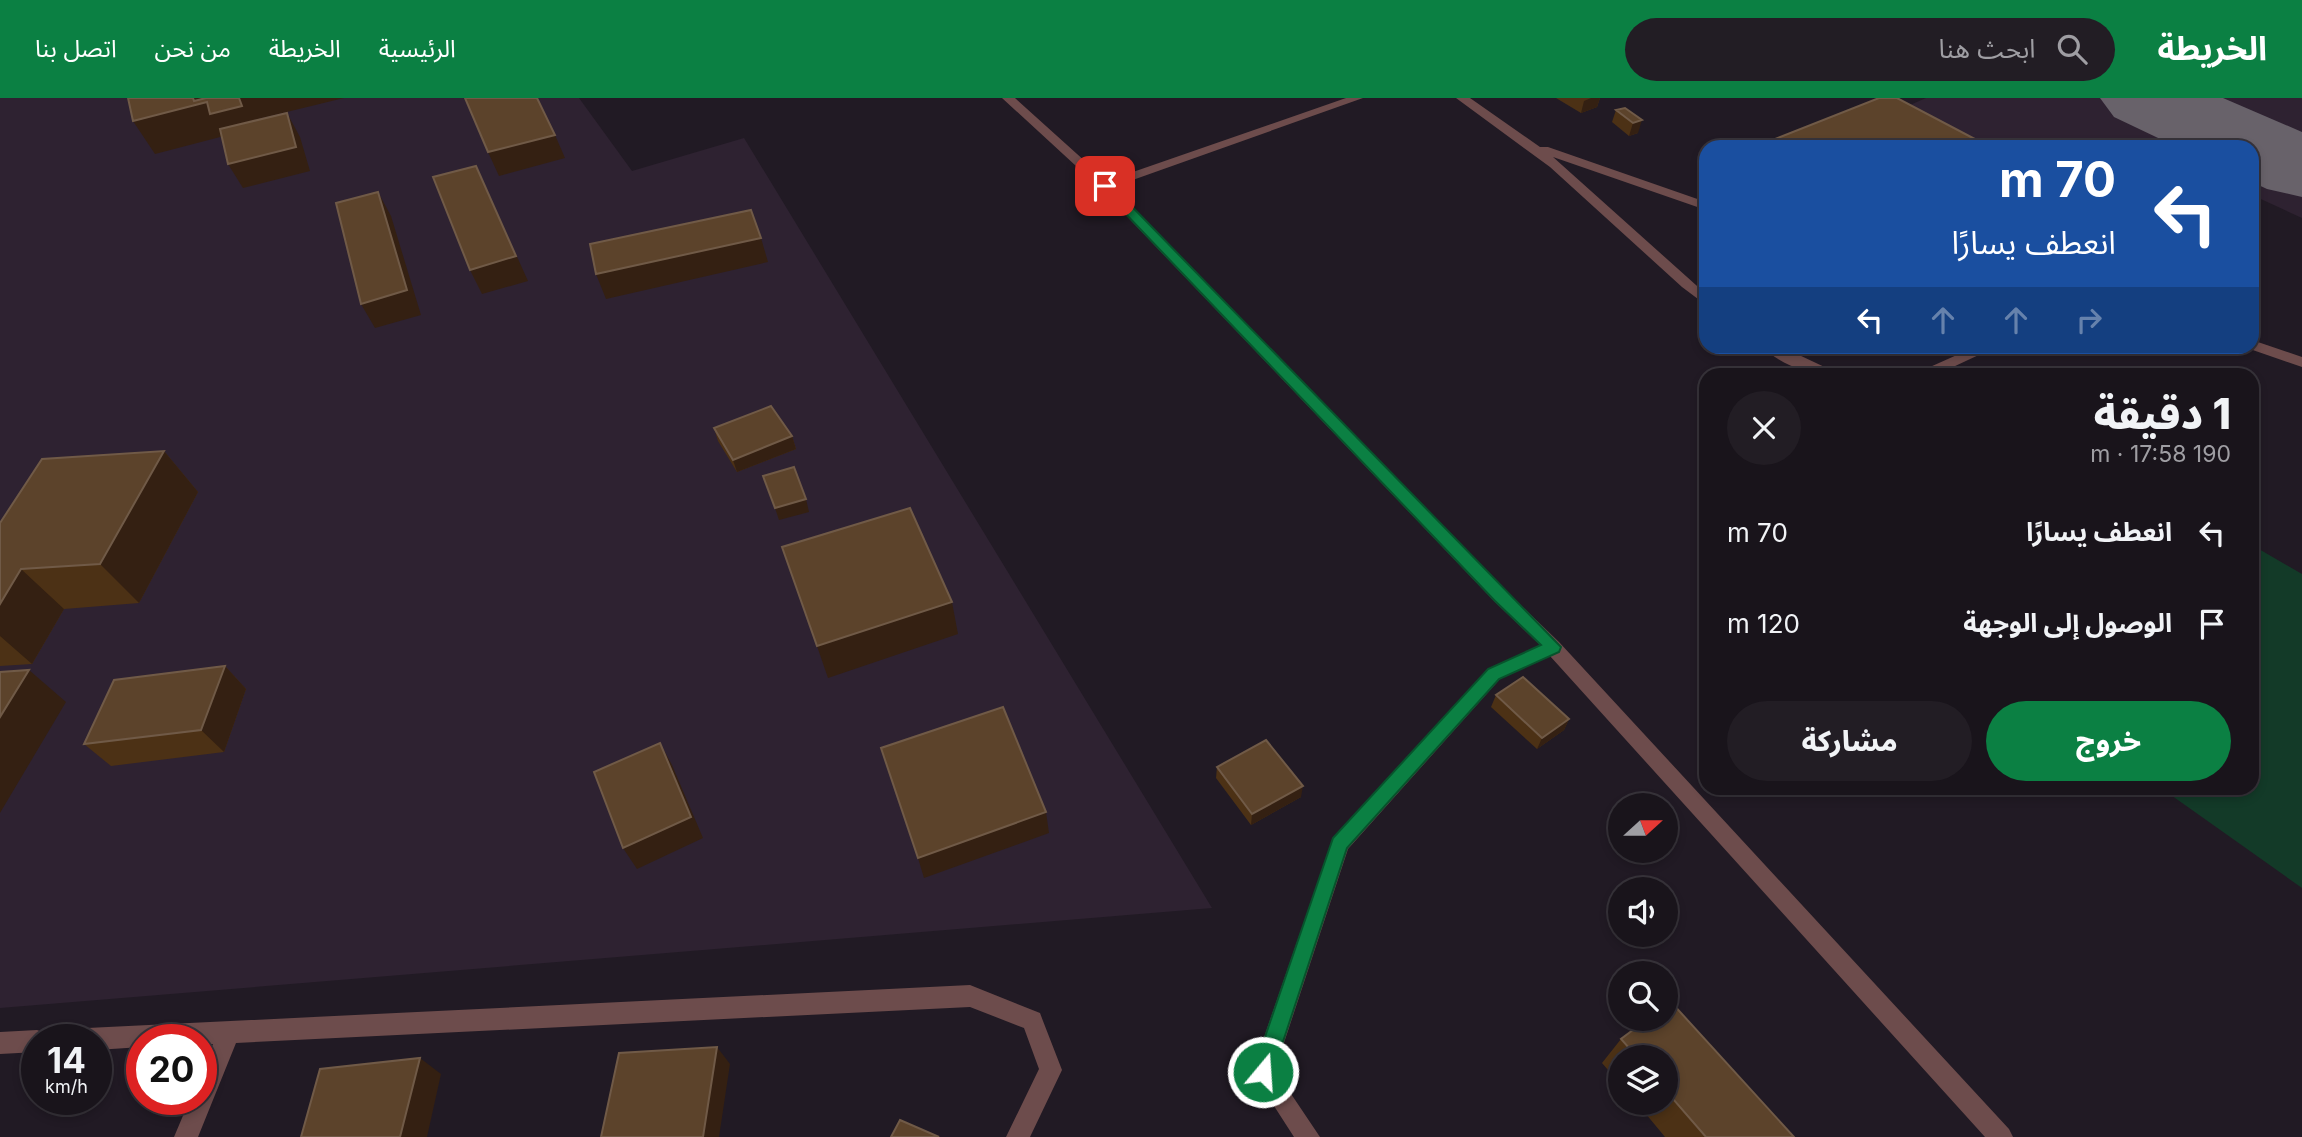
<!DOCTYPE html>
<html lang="ar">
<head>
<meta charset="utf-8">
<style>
	:root { --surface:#19141b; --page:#221d24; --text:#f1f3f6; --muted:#9f9ea3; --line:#37333a; --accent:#0b8043 }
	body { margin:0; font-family:Inter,"Noto Sans Arabic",sans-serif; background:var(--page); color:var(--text); direction:rtl; height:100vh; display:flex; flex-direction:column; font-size:26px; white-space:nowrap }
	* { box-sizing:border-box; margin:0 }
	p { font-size:23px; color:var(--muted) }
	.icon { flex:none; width:38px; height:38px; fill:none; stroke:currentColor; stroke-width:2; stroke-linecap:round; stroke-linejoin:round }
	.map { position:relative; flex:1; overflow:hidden; direction:ltr }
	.drawer { position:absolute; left:1699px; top:270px; width:560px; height:427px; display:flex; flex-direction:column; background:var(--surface); border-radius:21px; box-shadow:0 4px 10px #0003,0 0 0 2px var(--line); direction:rtl }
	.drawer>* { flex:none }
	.banner { position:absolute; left:1699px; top:42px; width:560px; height:214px; border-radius:21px; box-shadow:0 4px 10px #0003,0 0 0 2px var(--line); direction:rtl; background:#1a4fa0; color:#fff; overflow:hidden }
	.needle { width:46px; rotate:69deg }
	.fabs { position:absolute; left:1608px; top:695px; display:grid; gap:14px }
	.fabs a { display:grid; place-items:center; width:70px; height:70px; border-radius:50%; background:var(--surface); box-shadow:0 4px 10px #0003,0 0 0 2px var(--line); font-size:35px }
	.speed { position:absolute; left:21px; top:926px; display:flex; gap:14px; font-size:35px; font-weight:700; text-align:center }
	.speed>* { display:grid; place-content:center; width:91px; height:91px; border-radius:50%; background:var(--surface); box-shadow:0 4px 10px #0003,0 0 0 2px var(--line); line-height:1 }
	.speed small { font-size:18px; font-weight:400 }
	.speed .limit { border:10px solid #d22; background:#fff; color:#111 }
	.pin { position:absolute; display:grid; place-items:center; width:60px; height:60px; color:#fff; margin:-30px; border-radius:14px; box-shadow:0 4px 10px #0006 }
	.me { position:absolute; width:77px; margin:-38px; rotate:18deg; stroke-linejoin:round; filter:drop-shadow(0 0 5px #0008) }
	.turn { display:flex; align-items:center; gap:24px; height:147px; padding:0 28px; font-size:32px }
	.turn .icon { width:91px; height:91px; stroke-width:2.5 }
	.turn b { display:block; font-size:49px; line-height:60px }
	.lanes { display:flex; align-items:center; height:66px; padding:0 28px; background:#0003; justify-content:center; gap:35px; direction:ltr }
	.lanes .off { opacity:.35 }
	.round { display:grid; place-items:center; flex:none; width:74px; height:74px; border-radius:37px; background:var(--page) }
	.headline { display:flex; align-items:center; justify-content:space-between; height:119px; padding:0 28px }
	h1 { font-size:42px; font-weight:800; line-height:52px }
	.button { display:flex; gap:14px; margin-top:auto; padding:14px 28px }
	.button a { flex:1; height:80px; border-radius:42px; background:var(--accent); color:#fff; font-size:28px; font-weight:800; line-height:80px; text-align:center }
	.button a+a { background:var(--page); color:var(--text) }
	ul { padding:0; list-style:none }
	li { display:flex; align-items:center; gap:21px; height:91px; padding:0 28px }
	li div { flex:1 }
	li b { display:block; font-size:26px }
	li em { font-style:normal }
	header { display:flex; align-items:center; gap:42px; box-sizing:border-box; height:98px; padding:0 35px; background:var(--accent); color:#fff }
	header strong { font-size:33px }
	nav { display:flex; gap:38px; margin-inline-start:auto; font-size:24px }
	.search { width:490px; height:63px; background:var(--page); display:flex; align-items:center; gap:18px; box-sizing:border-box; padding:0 24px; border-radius:38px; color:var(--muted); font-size:26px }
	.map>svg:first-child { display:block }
	.built { fill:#2e2231 }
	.green { fill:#133a28 }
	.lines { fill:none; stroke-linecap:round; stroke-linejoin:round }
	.taxiway { fill:#68626a; fill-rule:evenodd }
	.lane { fill:#6d4c4c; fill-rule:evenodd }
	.street { fill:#6d4c4c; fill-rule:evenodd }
	.wall { fill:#4c3115 }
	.shaded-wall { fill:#342012 }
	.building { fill:#5c432b; stroke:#705a47; stroke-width:2 }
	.route { fill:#0b8043; stroke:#07532c; stroke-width:2 }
</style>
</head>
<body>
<header>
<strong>الخريطة</strong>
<div class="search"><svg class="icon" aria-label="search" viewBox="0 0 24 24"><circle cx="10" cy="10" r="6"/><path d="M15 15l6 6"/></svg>ابحث هنا</div>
<nav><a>الرئيسية</a><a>الخريطة</a><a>من نحن</a><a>اتصل بنا</a></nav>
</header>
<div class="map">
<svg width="2302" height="1039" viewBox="0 0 2302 1039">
	<rect width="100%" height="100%" fill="#211a24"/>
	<!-- built -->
	<path class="built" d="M 0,0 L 579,0 L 632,73 L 744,40 L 1212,810 L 0,910 Z
		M 1926,0 L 2302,0 L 2302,120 L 2252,97 L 2252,49 L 1918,49 L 1871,24 Z"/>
	<!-- green -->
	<path class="green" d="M 2252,447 L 2302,476 L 2302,790 L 2161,690 L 2252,690 Z"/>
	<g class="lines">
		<!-- taxiway -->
		<path class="taxiway" d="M 2100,0 L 2223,0 L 2302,34 L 2302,99 L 2267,91 L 2252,84 L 2252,49 L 2177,49 L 2114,19 Z"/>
		<!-- lane -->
		<path class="lane" d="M 1002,0 L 1015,0 L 1107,83 L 1346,0 L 1363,0 L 1113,89 L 1507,494 L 1559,544 L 2009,1031 L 2013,1039 L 1985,1039 L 1550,558 L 1500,581 L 1348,751 L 1275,972 L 1320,1039 L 1294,1039 L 1252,974 L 1333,740 L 1488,571 L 1540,547 L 1495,504 L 1101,91 Z
			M 1456,0 L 1470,0 L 1540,49 L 1548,49 L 1706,104 L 1706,112 L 1553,59 L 1706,196 L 1706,207 L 1682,189 L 1550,69 Z
			M 2252,242 L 2302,259 L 2302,269 L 2247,250 L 2252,248 Z
			M 1762,248 L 1780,248 L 1833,273 L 1835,276 C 1812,278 1779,267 1762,248 Z
			M 1977,248 L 1998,248 L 1938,276 L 1919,276 L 1921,273 Z"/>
		<!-- street -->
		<path class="street" d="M 970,887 L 1040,915 L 1043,923 L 1062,972 L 1030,1039 L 1006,1039 L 1039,971 L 1024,930 L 970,909 L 236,945 L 198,1039 L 174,1039 L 190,1001 L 201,1001 L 201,974 L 213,946 L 201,946 L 201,942 L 142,942 L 142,949 L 96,952 L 96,942 L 56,942 L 59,934 L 67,931 Z
			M 37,932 L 45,935 L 48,942 L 37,942 L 37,954 L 0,956 L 0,934 Z"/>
	</g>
	<!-- wall -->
	<path class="wall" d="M 1556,0 L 1600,0 L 1597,9 L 1581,15 Z
		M 1625,10 L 1638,35 L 1629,38 L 1612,24 L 1616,12 Z
		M 714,330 L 792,338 L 796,351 L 737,374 L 718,343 Z
		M 164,353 L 198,394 L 139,505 L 64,511 L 32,566 L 0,568 L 0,425 Z
		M 225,568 L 246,591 L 224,654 L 111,668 L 84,646 Z
		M 1496,597 L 1569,621 L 1564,632 L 1537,651 L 1491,609 Z
		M 1217,669 L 1301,699 L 1251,727 L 1216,680 Z
		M 1671,904 L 1794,1039 L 1665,1039 L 1636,1004 L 1666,1004 L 1666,959 L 1620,959 L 1620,986 L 1602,965 L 1621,941 L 1649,920 L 1666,920 L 1666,908 Z"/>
	<!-- shaded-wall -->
	<path class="shaded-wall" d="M 193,0 L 344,0 L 254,22 L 256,25 L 224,38 L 155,56 L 133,23 Z
		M 1591,0 L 1600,0 L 1597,9 L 1581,15 L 1584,3 Z
		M 287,15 L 300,39 L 310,73 L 243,90 L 228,66 Z
		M 1642,22 L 1638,35 L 1629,38 L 1633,25 Z
		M 555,37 L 565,60 L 499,78 L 488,54 Z
		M 476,68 L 528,183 L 482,196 L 470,172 Z
		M 378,94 L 391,118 L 421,217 L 375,230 L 361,206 Z
		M 761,140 L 768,164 L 606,201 L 596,176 Z
		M 792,338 L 796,351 L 737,374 L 733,362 Z
		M 164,353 L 198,394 L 139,505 L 100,466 Z
		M 806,401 L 809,414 L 779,422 L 775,410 Z
		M 21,471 L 64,511 L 32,566 L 0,538 L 0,506 Z
		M 952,504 L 958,536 L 828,580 L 817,548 Z
		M 225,568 L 246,591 L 224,654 L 201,632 Z
		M 29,572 L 66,604 L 0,715 L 0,619 Z
		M 1569,621 L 1564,632 L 1537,651 L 1542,640 Z
		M 660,645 L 672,667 L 703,740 L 637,771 L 623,750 Z
		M 1303,688 L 1301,699 L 1251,727 L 1252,716 Z
		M 1046,714 L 1049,735 L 924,780 L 918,760 Z
		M 717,949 L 730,966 L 719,1039 L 703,1039 Z
		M 420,960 L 441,976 L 427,1039 L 400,1039 Z"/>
	<!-- building -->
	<path class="building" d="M 128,0 L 193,0 L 194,3 L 206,0 L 239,0 L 242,8 L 210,16 L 207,4 L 133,23 Z
		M 465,0 L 537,0 L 555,37 L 488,54 Z
		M 1879,0 L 1897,0 L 1990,49 L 1755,49 Z
		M 1625,10 L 1642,22 L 1633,25 L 1616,12 Z
		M 287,15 L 296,49 L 228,66 L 220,31 Z
		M 476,68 L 516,158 L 470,172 L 433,79 Z
		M 378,94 L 407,192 L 361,206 L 336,105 Z
		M 751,112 L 761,140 L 596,176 L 590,146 Z
		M 771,308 L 792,338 L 733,362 L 714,330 Z
		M 164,353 L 100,466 L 21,471 L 0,506 L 0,425 L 42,361 Z
		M 794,369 L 806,401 L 775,410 L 763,378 Z
		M 910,410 L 952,504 L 817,548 L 782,449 Z
		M 225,568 L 201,632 L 84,646 L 114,582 Z
		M 29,572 L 0,619 L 0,574 Z
		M 1523,579 L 1569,621 L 1542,640 L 1496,597 Z
		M 1003,609 L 1046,714 L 918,760 L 881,650 Z
		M 1266,642 L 1303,688 L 1252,716 L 1217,669 Z
		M 660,645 L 691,719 L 623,750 L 594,674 Z
		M 1671,904 L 1794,1039 L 1706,1039 L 1666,993 L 1666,959 L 1637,959 L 1621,941 L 1649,920 L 1666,920 L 1666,908 Z
		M 717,949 L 703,1039 L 601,1039 L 619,955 Z
		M 420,960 L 400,1039 L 301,1039 L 320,971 Z
		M 900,1022 L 939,1039 L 891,1039 Z"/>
	<!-- route -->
	<path class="route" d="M 1105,84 L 1109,85 L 1561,549 L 1559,554 L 1499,581 L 1347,750 L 1273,974 L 1270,981 L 1263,984 L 1256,981 L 1253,974 L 1333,740 L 1488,571 L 1541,547 L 1495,503 L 1101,90 L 1099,88 Z"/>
</svg>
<div class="fabs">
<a><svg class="needle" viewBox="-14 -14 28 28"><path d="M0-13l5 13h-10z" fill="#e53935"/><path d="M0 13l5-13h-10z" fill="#9f9ea3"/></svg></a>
<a><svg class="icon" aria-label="sound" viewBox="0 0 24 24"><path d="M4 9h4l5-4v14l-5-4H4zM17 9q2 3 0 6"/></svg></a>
<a><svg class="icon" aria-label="search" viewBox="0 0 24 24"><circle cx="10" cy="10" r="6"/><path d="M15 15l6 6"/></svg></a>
<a><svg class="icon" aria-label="layers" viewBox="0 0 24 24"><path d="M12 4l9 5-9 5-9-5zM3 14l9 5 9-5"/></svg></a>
</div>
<div class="speed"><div>14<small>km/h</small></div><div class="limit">20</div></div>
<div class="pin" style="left:1105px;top:88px;background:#d93025"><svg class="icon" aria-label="arrive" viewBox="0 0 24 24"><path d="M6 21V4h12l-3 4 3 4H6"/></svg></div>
<svg class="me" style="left:1263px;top:974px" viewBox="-20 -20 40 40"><circle r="17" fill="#0b8043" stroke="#fff" stroke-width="3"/><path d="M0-11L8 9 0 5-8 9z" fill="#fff"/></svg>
<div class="banner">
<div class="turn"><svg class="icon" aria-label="left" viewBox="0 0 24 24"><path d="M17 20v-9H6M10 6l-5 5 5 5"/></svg><div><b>70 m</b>انعطف يسارًا</div></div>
<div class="lanes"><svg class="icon" aria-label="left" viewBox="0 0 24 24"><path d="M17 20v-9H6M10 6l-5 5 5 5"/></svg><svg class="icon off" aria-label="ahead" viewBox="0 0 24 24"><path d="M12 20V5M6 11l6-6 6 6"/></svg><svg class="icon off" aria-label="ahead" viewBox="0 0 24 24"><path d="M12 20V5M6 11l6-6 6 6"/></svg><svg class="icon off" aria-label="right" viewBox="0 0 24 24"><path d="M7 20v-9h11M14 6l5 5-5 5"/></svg></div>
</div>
<section class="drawer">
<div class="headline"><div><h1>1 دقيقة</h1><p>190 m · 17:58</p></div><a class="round"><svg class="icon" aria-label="close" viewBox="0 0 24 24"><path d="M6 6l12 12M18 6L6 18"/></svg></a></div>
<ul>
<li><svg class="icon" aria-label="left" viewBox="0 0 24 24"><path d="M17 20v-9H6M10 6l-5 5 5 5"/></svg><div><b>انعطف يسارًا</b></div><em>70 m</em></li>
<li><svg class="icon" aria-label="arrive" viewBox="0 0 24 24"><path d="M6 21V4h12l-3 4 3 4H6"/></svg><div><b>الوصول إلى الوجهة</b></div><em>120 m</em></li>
</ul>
<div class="button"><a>خروج</a><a>مشاركة</a></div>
</section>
</div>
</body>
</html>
